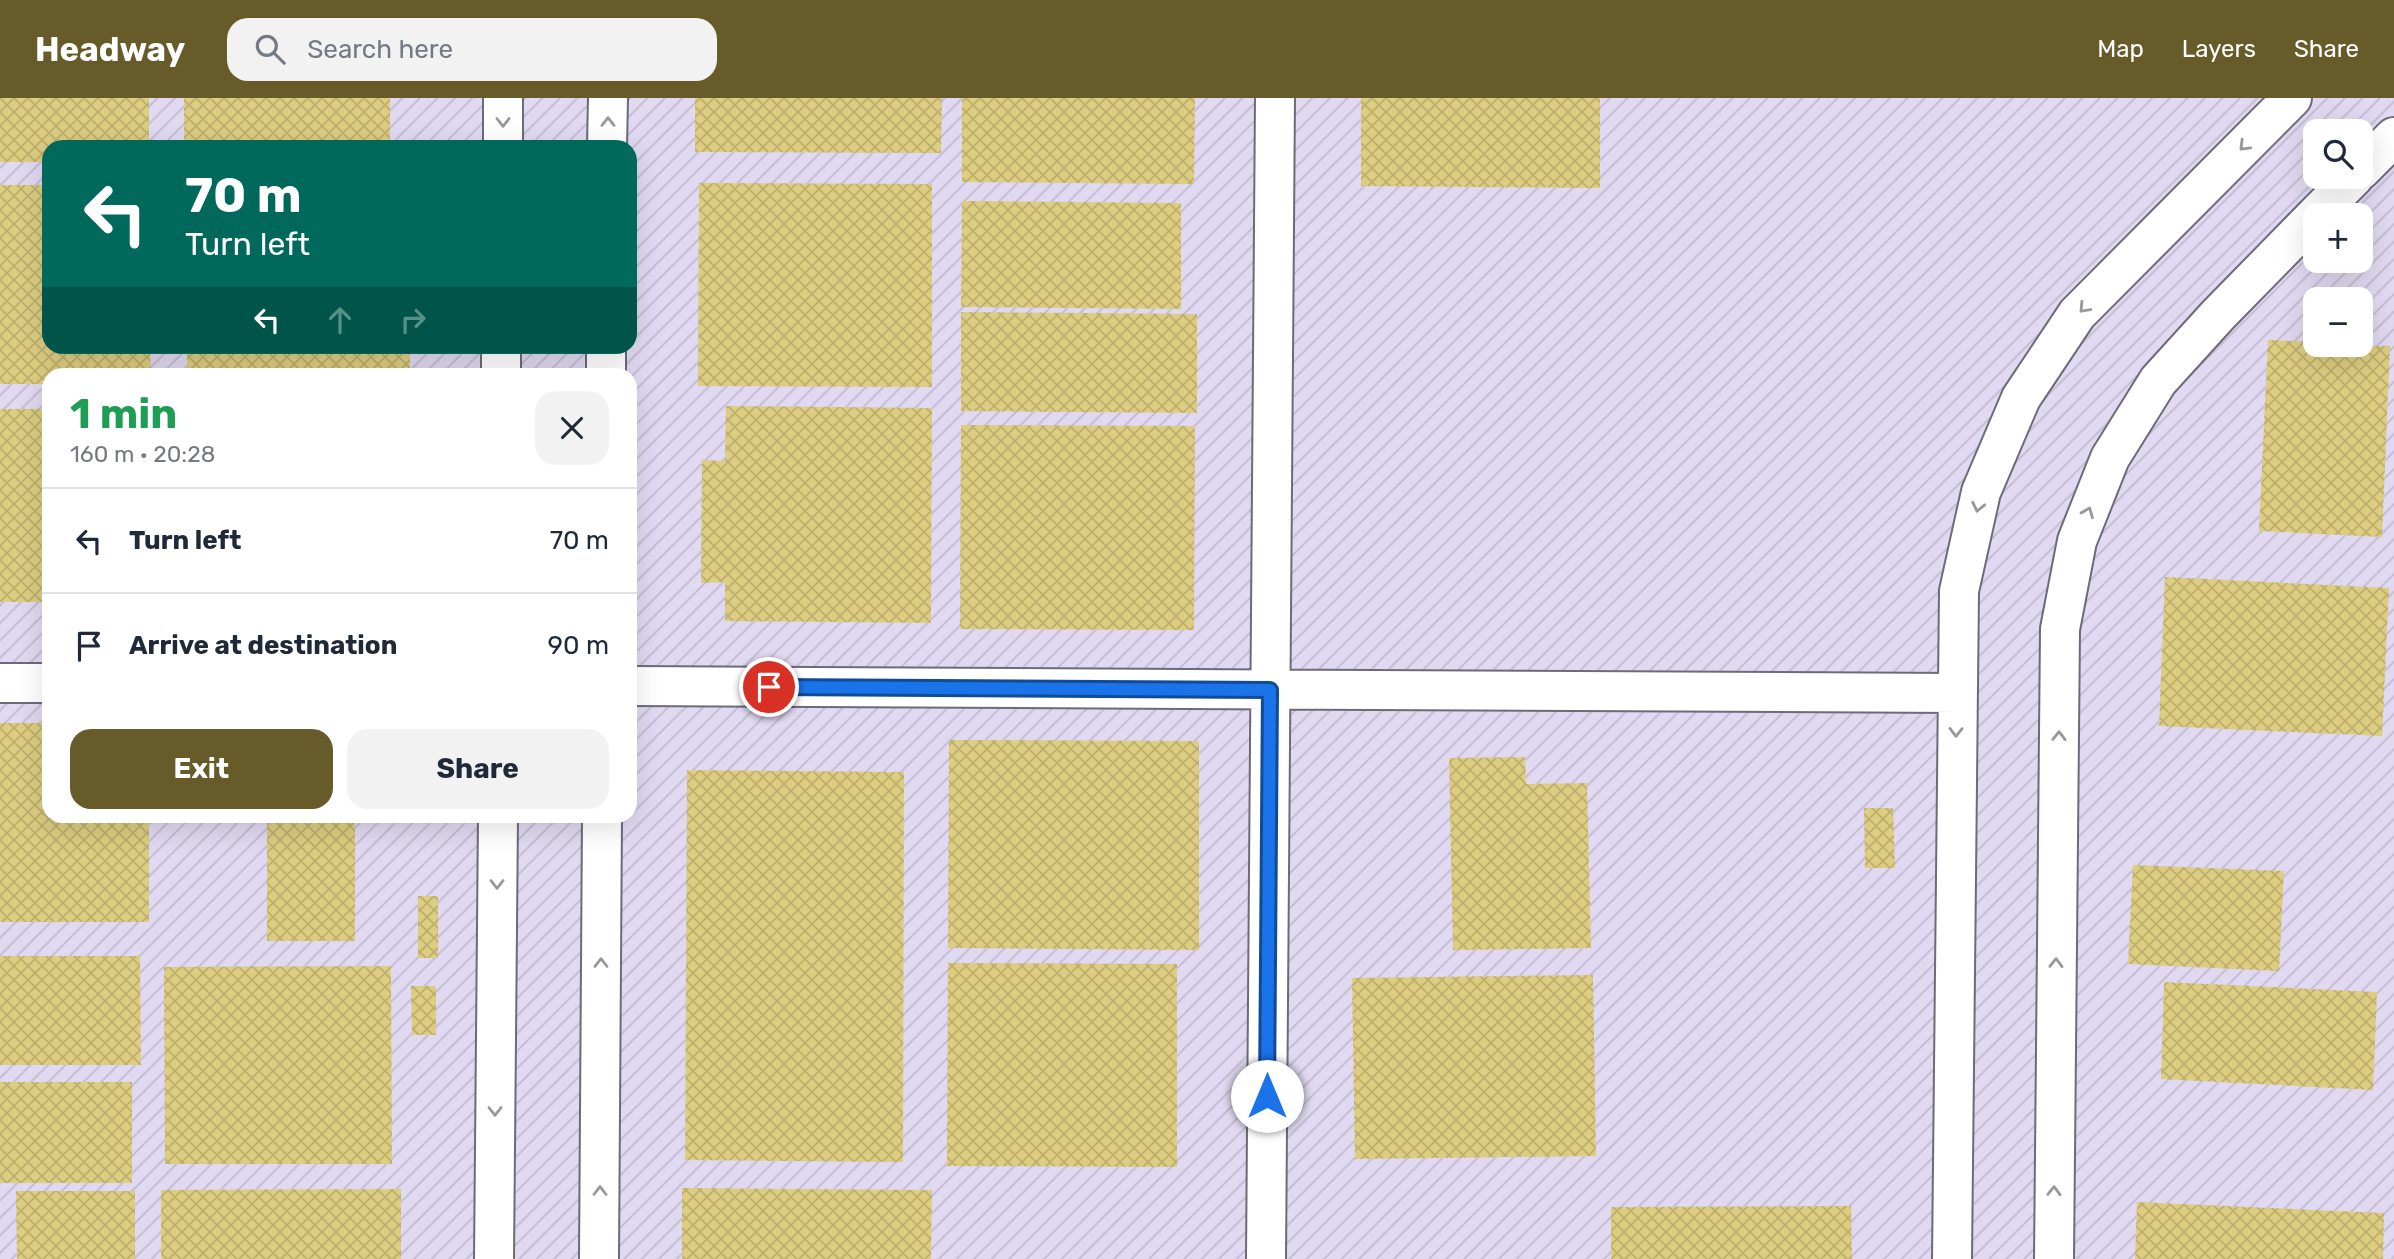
<!DOCTYPE html>
<html lang="en">
<head>
<meta charset="utf-8">
<style>
	:root { --surface:#fff; --page:#f2f2f3; --text:#1f2937; --muted:#747a83; --line:#e0e1e3; --accent:#675c29 }
	body { margin:0; font-family:Rubik,sans-serif; background:var(--page); color:var(--text); height:100vh; display:flex; flex-direction:column; font-size:26px; white-space:nowrap }
	* { box-sizing:border-box; margin:0 }
	p { font-size:23px; color:var(--muted) }
	.icon { flex:none; width:38px; height:38px; fill:none; stroke:currentColor; stroke-width:2; stroke-linecap:round; stroke-linejoin:round }
	.map { position:relative; flex:1; overflow:hidden }
	.sheet { position:absolute; left:42px; top:270px; width:595px; height:455px; display:flex; flex-direction:column; background:var(--surface); border-radius:21px; box-shadow:0 7px 28px #0002 }
	.sheet>* { flex:none }
	.banner { position:absolute; left:42px; top:42px; width:595px; height:214px; border-radius:21px; box-shadow:0 7px 28px #0002; background:#00695c; color:#fff; overflow:hidden }
	.controls { position:absolute; left:2303px; top:21px; display:grid; gap:14px }
	.controls a { display:grid; place-items:center; width:70px; height:70px; border-radius:14px; background:var(--surface); box-shadow:0 7px 28px #0002; font-size:35px }
	.pin { position:absolute; display:grid; place-items:center; width:60px; height:60px; color:#fff; margin:-30px; border:4px solid #fff; border-radius:50%; box-shadow:0 2px 7px #0007 }
	.me { position:absolute; width:77px; margin:-38px; rotate:0deg; stroke-linejoin:round; filter:drop-shadow(0 0 5px #0008) }
	.turn { display:flex; align-items:center; gap:24px; height:147px; padding:0 28px; font-size:32px }
	.turn .icon { width:91px; height:91px; stroke-width:2.5 }
	.turn b { display:block; font-size:49px; line-height:60px }
	.lanes { display:flex; align-items:center; height:66px; padding:0 28px; background:#0003; justify-content:center; gap:35px; direction:ltr }
	.lanes .off { opacity:.35 }
	.round { display:grid; place-items:center; flex:none; width:74px; height:74px; border-radius:21px; background:var(--page) }
	.head { display:flex; align-items:center; justify-content:space-between; height:119px; padding:0 28px }
	h1 { font-size:42px; font-weight:700; line-height:52px; color:#1e9e55 }
	.action { display:flex; gap:14px; margin-top:auto; padding:14px 28px }
	.action a { flex:1; height:80px; border-radius:21px; background:var(--accent); color:#fff; font-size:28px; font-weight:700; line-height:80px; text-align:center }
	.action a+a { background:var(--page); color:var(--text) }
	ul { padding:0; list-style:none }
	li { display:flex; align-items:center; gap:21px; height:105px; padding:0 28px; border-top:2px solid var(--line) }
	li div { flex:1 }
	li b { display:block; font-size:26px }
	li em { font-style:normal }
	header { display:flex; align-items:center; gap:42px; box-sizing:border-box; height:98px; padding:0 35px; background:var(--accent); color:#fff }
	header strong { font-size:33px }
	nav { display:flex; gap:38px; margin-inline-start:auto; font-size:24px }
	.search { width:490px; height:63px; background:var(--page); display:flex; align-items:center; gap:18px; box-sizing:border-box; padding:0 24px; border-radius:21px; color:var(--muted); font-size:26px }
	.map>svg:first-child { display:block }
	.industrial { fill:url(#industrial-furrows); fill-rule:evenodd }
	.building { fill:url(#building-cross-hatch) }
	.lines { fill:none; stroke-linecap:round; stroke-linejoin:round }
	.minor-casing { stroke:#6e6a79; stroke-width:42 }
	.minor { stroke:#fff; stroke-width:38 }
	.oneway { stroke:#98979a }
	.route-casing { stroke:#114b97; stroke-width:18 }
	.route { stroke:#1a73e8; stroke-width:12 }
</style>
</head>
<body>
<header>
<strong>Headway</strong>
<div class="search"><svg class="icon" aria-label="search" viewBox="0 0 24 24"><circle cx="10" cy="10" r="6"/><path d="M15 15l6 6"/></svg>Search here</div>
<nav><a>Map</a><a>Layers</a><a>Share</a></nav>
</header>
<div class="map">
<svg width="2394" height="1161" viewBox="0 0 2394 1161">
	<defs>
		<pattern id="industrial-furrows" width="10" height="10" patternUnits="userSpaceOnUse" patternTransform="scale(1.75)"><rect width="10" height="10" fill="#e0d9f1"/><path d="M-1 1l2-2M0 10L10 0M9 11l2-2" fill="none" stroke="#c0bace"/></pattern>
		<pattern id="building-cross-hatch" width="8" height="8" patternUnits="userSpaceOnUse" patternTransform="scale(1.75)"><rect width="8" height="8" fill="#ddcd80"/><path d="M0 0l8 8M0 8l8-8" fill="none" stroke="#bdaf6e"/></pattern>
	</defs>
	<rect width="100%" height="100%" fill="#e8e4f5"/>
	<!-- industrial -->
	<path class="industrial" d="M 0,0 L 2394,0 L 2394,1161 L 0,1161 ZM 2315,33 L 2361,33 L 2361,79 L 2315,79 ZM 49,49 L 630,49 L 630,248 L 49,248 ZM 2315,117 L 2361,117 L 2361,163 L 2315,163 ZM 2315,201 L 2361,201 L 2361,247 L 2315,247 ZM 49,276 L 630,276 L 630,718 L 49,718 Z"/>
	<!-- building -->
	<path class="building" d="M 0,0 L 149,0 L 149,49 L 49,49 L 49,64 L 0,64 Z
		M 184,0 L 390,0 L 390,49 L 184,49 Z
		M 695,0 L 942,0 L 941,55 L 695,54 Z
		M 962,0 L 1195,0 L 1194,86 L 962,84 Z
		M 1361,0 L 1600,0 L 1600,90 L 1361,88 Z
		M 699,85 L 932,86 L 932,289 L 698,288 Z
		M 0,87 L 49,87 L 49,248 L 150,248 L 151,276 L 49,276 L 49,286 L 0,286 Z
		M 962,103 L 1181,105 L 1181,211 L 961,209 Z
		M 961,214 L 1197,216 L 1197,315 L 961,313 Z
		M 2268,242 L 2315,244 L 2315,247 L 2390,248 L 2382,439 L 2259,433 Z
		M 187,248 L 410,248 L 410,276 L 187,276 Z
		M 726,308 L 932,310 L 931,525 L 725,523 L 725,484 L 701,485 L 702,362 L 725,363 Z
		M 0,311 L 49,311 L 49,504 L 0,504 Z
		M 961,327 L 1195,328 L 1194,532 L 960,531 Z
		M 2165,479 L 2389,490 L 2382,638 L 2159,628 Z
		M 0,625 L 49,625 L 49,718 L 149,718 L 149,824 L 0,824 Z
		M 949,642 L 1199,643 L 1199,852 L 948,850 Z
		M 1525,659 L 1526,686 L 1587,685 L 1591,850 L 1453,852 L 1449,660 Z
		M 687,672 L 904,674 L 903,1064 L 685,1062 Z
		M 1864,710 L 1893,710 L 1895,770 L 1865,770 Z
		M 267,718 L 355,718 L 355,843 L 267,843 Z
		M 2133,767 L 2284,773 L 2279,873 L 2128,866 Z
		M 418,798 L 438,798 L 438,860 L 418,860 Z
		M 0,858 L 140,858 L 141,967 L 0,967 Z
		M 948,865 L 1177,866 L 1177,1069 L 947,1068 Z
		M 391,868 L 392,1066 L 165,1066 L 164,869 Z
		M 1593,877 L 1596,1058 L 1355,1061 L 1352,880 Z
		M 2164,884 L 2377,894 L 2373,992 L 2161,981 Z
		M 411,888 L 436,888 L 436,937 L 412,937 Z
		M 0,984 L 132,984 L 132,1085 L 0,1085 Z
		M 682,1090 L 932,1092 L 931,1161 L 682,1161 Z
		M 401,1091 L 401,1161 L 161,1161 L 161,1092 Z
		M 16,1093 L 135,1093 L 135,1161 L 17,1161 Z
		M 2137,1104 L 2384,1115 L 2383,1161 L 2135,1161 Z
		M 1851,1108 L 1852,1161 L 1611,1161 L 1611,1109 Z"/>
	<g class="lines">
		<defs>
			<path id="minor" d="M 503,49 L 503,0
				M 607,49 L 608,0
				M 2361,72 L 2394,39
				M 2316,117 L 2354,79
				M 501,276 L 501,248
				M 606,276 L 606,248
				M 0,585 L 49,585
				M 630,588 L 1957,595
				M 494,1161 L 498,718
				M 599,1161 L 602,718
				M 1266,1161 L 1275,0
				M 1952,1161 L 1959,493 L 1981,394 L 2021,300 L 2077,216 L 2292,0
				M 2054,1161 L 2060,531 L 2077,443 L 2110,360 L 2158,283 L 2218,217 L 2315,118"/>
		</defs>
		<!-- minor casing -->
		<use href="#minor" class="minor-casing"/>
		<!-- minor -->
		<use href="#minor" class="minor"/>
	</g>
	<!-- one-way arrows -->
	<defs><path id="oneway-chevron" d="M-2-3.5L2.5 0L-2 3.5" fill="none" stroke-width="1.6" stroke-linecap="round" stroke-linejoin="round" transform="scale(1.75)"/></defs>
	<g class="oneway">
		<use href="#oneway-chevron" transform="translate(503 24) rotate(90)"/>
		<use href="#oneway-chevron" transform="translate(608 24) rotate(-90)"/>
		<use href="#oneway-chevron" transform="translate(2244 48) rotate(135)"/>
		<use href="#oneway-chevron" transform="translate(2084 210) rotate(133)"/>
		<use href="#oneway-chevron" transform="translate(1978 409) rotate(102)"/>
		<use href="#oneway-chevron" transform="translate(2088 414) rotate(-68)"/>
		<use href="#oneway-chevron" transform="translate(1956 634) rotate(91)"/>
		<use href="#oneway-chevron" transform="translate(2059 638) rotate(-89)"/>
		<use href="#oneway-chevron" transform="translate(497 786) rotate(90)"/>
		<use href="#oneway-chevron" transform="translate(601 865) rotate(-90)"/>
		<use href="#oneway-chevron" transform="translate(2056 865) rotate(-89)"/>
		<use href="#oneway-chevron" transform="translate(495 1013) rotate(90)"/>
		<use href="#oneway-chevron" transform="translate(600 1093) rotate(-90)"/>
		<use href="#oneway-chevron" transform="translate(2054 1093) rotate(-89)"/>
	</g>
	<g class="lines">
		<defs>
			<path id="route" d="M 769,589 L 1270,592 L 1267,998"/>
		</defs>
		<!-- route casing -->
		<use href="#route" class="route-casing"/>
		<!-- route -->
		<use href="#route" class="route"/>
	</g>
</svg>
<div class="controls">
<a><svg class="icon" aria-label="search" viewBox="0 0 24 24"><circle cx="10" cy="10" r="6"/><path d="M15 15l6 6"/></svg></a>
<a>+</a>
<a>−</a>
</div>
<div class="pin" style="left:769px;top:589px;background:#d93025"><svg class="icon" aria-label="arrive" viewBox="0 0 24 24"><path d="M6 21V4h12l-3 4 3 4H6"/></svg></div>
<svg class="me" style="left:1267px;top:998px" viewBox="-20 -20 40 40"><circle r="19" fill="#fff"/><path d="M0-13L10 11 0 6-10 11z" fill="#1a73e8"/></svg>
<div class="banner">
<div class="turn"><svg class="icon" aria-label="left" viewBox="0 0 24 24"><path d="M17 20v-9H6M10 6l-5 5 5 5"/></svg><div><b>70 m</b>Turn left</div></div>
<div class="lanes"><svg class="icon" aria-label="left" viewBox="0 0 24 24"><path d="M17 20v-9H6M10 6l-5 5 5 5"/></svg><svg class="icon off" aria-label="ahead" viewBox="0 0 24 24"><path d="M12 20V5M6 11l6-6 6 6"/></svg><svg class="icon off" aria-label="right" viewBox="0 0 24 24"><path d="M7 20v-9h11M14 6l5 5-5 5"/></svg></div>
</div>
<section class="sheet">
<div class="head"><div><h1>1 min</h1><p>160 m · 20:28</p></div><a class="round"><svg class="icon" aria-label="close" viewBox="0 0 24 24"><path d="M6 6l12 12M18 6L6 18"/></svg></a></div>
<ul>
<li><svg class="icon" aria-label="left" viewBox="0 0 24 24"><path d="M17 20v-9H6M10 6l-5 5 5 5"/></svg><div><b>Turn left</b></div><em>70 m</em></li>
<li><svg class="icon" aria-label="arrive" viewBox="0 0 24 24"><path d="M6 21V4h12l-3 4 3 4H6"/></svg><div><b>Arrive at destination</b></div><em>90 m</em></li>
</ul>
<div class="action"><a>Exit</a><a>Share</a></div>
</section>
</div>
</body>
</html>
